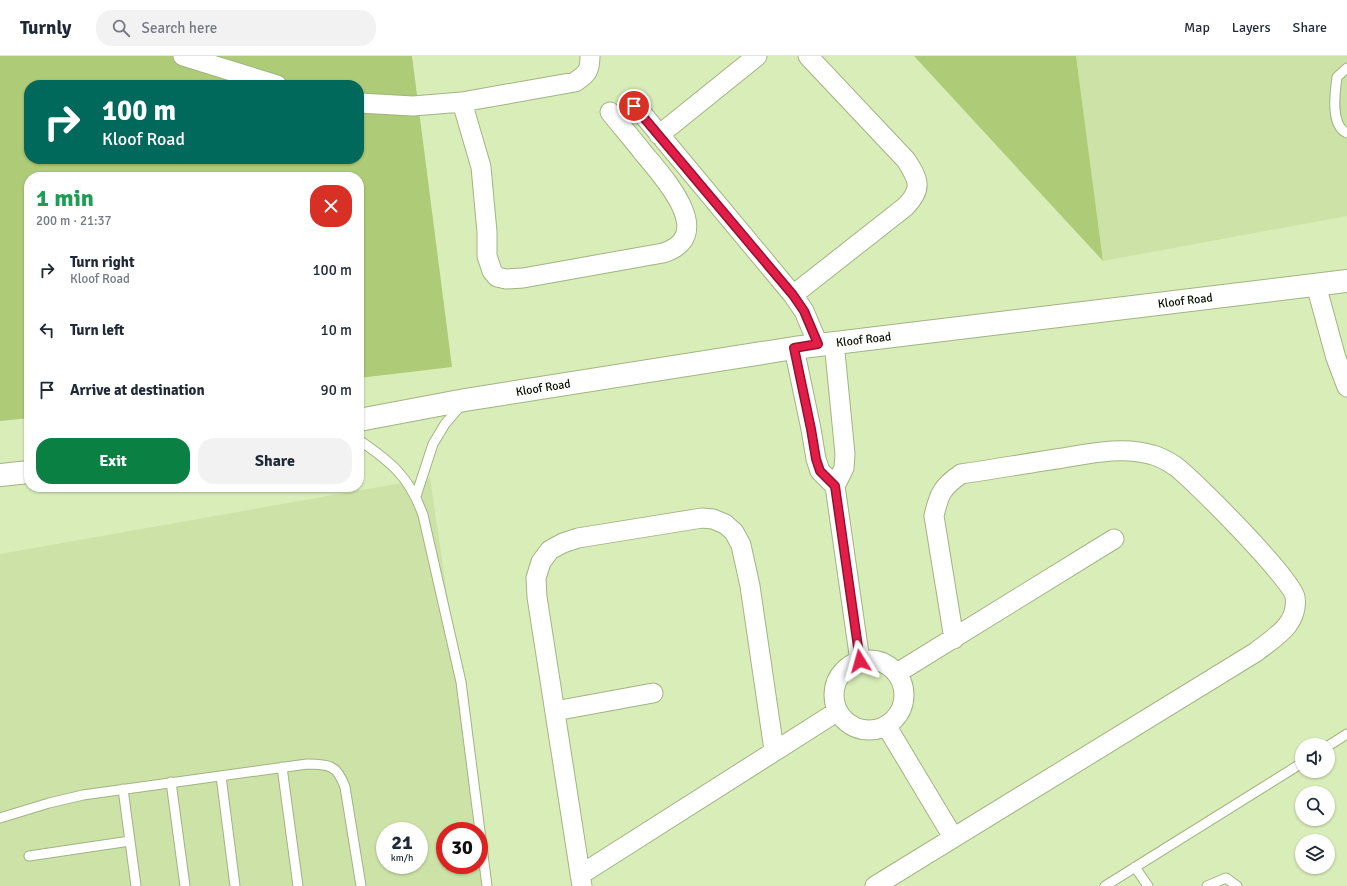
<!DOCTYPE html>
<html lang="en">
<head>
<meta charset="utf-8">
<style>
	:root { --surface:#fff; --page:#f2f2f3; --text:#1f2937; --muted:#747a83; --line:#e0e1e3; --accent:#0b8043 }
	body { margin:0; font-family:Signika,sans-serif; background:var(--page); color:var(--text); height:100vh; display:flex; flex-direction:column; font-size:15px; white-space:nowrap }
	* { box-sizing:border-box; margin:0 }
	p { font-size:13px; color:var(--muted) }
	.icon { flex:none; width:22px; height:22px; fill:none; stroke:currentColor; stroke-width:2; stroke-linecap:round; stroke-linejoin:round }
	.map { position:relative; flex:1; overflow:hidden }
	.details { position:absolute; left:24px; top:116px; width:340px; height:320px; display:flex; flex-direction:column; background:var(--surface); border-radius:16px; box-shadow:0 1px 3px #0004 }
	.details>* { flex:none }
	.guide { position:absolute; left:24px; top:24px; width:340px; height:84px; border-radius:16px; box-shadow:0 1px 3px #0004; background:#00695c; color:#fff; overflow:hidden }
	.controls { position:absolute; left:1295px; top:682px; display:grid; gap:8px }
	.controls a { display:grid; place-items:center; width:40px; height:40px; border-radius:50%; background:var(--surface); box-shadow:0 1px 3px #0004; font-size:20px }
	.speed { position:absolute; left:376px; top:766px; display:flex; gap:8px; font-size:20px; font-weight:700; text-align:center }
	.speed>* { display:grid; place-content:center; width:52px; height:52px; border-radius:50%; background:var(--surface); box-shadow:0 1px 3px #0004; line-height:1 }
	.speed small { font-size:10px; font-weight:400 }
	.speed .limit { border:6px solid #d22; background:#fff; color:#111 }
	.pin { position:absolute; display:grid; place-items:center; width:34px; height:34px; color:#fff; margin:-17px; border:2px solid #fff; border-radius:50%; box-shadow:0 1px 4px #0007 }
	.me { position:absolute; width:44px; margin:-22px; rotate:352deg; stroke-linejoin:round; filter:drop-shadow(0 0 3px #0008) }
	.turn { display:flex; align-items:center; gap:14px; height:84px; padding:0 12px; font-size:18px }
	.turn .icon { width:52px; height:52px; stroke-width:2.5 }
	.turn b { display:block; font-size:28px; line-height:34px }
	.round { display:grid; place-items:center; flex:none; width:42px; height:42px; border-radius:16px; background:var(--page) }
	.overview { display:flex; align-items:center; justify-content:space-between; height:68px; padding:0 12px }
	h1 { font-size:24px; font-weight:700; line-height:30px; color:#1e9e55 }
	.button { display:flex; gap:8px; margin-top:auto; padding:8px 12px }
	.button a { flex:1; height:46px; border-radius:16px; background:var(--accent); color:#fff; font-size:16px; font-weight:700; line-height:46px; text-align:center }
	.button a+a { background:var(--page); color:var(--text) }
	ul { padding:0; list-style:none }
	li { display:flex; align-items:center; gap:12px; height:60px; padding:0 12px }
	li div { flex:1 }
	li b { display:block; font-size:15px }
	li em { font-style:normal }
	header { display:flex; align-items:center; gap:24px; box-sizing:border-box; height:56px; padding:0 20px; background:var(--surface); border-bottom:1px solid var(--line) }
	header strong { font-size:19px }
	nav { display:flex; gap:22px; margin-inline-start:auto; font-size:14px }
	.search { width:280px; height:36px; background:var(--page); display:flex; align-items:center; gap:10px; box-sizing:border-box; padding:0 14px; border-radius:16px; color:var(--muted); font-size:15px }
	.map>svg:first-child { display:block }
	.built { fill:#cce2a7; fill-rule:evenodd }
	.green { fill:#aecb77; fill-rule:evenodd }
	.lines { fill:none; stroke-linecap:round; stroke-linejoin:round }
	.service-casing { stroke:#a1b482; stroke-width:11 }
	.minor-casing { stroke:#a1b482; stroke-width:21 }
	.tertiary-casing { stroke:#a1b482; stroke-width:24 }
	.service { stroke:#fff; stroke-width:9 }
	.minor { stroke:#fff; stroke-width:19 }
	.tertiary { stroke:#fff; stroke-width:22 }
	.route-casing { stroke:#92132f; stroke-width:10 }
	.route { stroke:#e11d48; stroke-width:7 }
	.labels { text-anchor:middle; stroke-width:3; stroke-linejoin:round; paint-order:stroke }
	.street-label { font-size:12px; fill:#090f01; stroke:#fff }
</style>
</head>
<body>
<header>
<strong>Turnly</strong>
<div class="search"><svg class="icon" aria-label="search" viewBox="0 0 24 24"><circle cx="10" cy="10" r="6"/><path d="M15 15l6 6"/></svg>Search here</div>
<nav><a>Map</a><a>Layers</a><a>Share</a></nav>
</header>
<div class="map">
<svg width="1347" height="830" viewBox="0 0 1347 830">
	<rect width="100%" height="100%" fill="#d9edb9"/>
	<!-- built -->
	<path class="built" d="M 1076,0 L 1347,0 L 1347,160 L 1103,205 Z
		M 430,422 L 490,830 L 0,830 L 0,498 ZM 385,775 L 419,775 L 419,809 L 385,809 ZM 445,775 L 479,775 L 479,809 L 445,809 Z"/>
	<!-- green -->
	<path class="green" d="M 0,0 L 412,0 L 452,311 L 359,322 L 359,121 L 29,121 L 29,362 L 0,365 ZM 29,29 L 359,29 L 359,103 L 29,103 Z
		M 914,0 L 1076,0 L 1103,205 Z"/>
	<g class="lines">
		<defs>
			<path id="service" d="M 1347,12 L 1337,21 C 1335,36 1330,70 1347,77
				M 359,384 C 391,406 409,420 423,459 L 461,626 L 487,830
				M 416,440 L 433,388 L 445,368 L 462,348
				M 1328,690 L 1347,678
				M 282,711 L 298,830
				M 221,720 L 235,830
				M 171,726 L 185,830
				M 123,733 L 136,830
				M 0,762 L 49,747 L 83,739 L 307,708 C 329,708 337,709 345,731 L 361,830
				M 29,800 L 130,785
				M 1135,811 L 1148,830
				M 1105,830 L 1302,707
				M 1207,830 L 1226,822 L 1237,830"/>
			<path id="minor" d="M 183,0 L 277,29
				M 462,46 L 481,111 L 487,176 L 487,200 L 492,215 L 497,221 L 506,223 L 523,222 L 663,197 C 717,180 665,123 645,99 C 634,85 622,71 610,56
				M 359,47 L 413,50 L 462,46 L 575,26 C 587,18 590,15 590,0
				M 635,49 L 793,239 L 804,255 L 818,288
				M 659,79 L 757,0
				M 1316,229 L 1336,302 L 1347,331
				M 793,239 L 905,151 C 923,133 919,124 906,104 L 808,0
				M 834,286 L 845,398 L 844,412 L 835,430 L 860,605
				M 794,292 L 811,373 L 816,403 L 820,415 L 835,430
				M834 639a35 35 0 1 1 70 0a35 35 0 1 1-70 0Z
				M 897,617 L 1114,483
				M 555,655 L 653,637
				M 887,671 L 953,781
				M 580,819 L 838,655
				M 582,830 L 537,541 L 536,522 L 541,506 L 550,494 L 563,487 L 578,482 L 702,462 L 713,463 L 725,468 L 734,476 L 741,489 L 750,530 L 774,694
				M 875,830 L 1256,596 C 1275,581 1299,568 1295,541 C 1293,524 1193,423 1175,410 C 1169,406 1160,401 1153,399 C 1124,390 1092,397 1063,402 C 1029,407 995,413 961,418 C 942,431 939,438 934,460 L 954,583"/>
			<g id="tertiary">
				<path id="s1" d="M 359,364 L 465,344 L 794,292 L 1347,225"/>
				<path d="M 0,419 L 29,416"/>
			</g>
		</defs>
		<!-- service casing -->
		<use href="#service" class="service-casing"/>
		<!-- minor casing -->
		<use href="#minor" class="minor-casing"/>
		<!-- tertiary casing -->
		<use href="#tertiary" class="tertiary-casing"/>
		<!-- service -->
		<use href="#service" class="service"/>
		<!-- minor -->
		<use href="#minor" class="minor"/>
		<!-- tertiary -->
		<use href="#tertiary" class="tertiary"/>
	</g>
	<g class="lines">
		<defs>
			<path id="route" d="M 634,50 L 793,239 L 804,255 L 818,288 L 794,292 L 811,373 L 816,403 L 820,415 L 835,430 L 860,605"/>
		</defs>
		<!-- route casing -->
		<use href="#route" class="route-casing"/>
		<!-- route -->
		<use href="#route" class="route"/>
	</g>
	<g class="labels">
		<!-- street labels -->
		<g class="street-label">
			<text dy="4" stroke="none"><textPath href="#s1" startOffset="835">Kloof Road</textPath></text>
			<text dy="4" stroke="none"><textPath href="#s1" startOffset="511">Kloof Road</textPath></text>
			<text dy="4" stroke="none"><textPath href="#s1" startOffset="187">Kloof Road</textPath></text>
		</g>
	</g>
</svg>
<div class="controls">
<a><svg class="icon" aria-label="sound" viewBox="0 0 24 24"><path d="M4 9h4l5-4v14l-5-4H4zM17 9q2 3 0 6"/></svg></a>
<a><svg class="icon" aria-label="search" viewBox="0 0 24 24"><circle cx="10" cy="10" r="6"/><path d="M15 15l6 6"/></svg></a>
<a><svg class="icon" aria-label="layers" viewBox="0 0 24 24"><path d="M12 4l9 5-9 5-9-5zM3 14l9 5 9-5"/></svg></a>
</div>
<div class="speed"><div>21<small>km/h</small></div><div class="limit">30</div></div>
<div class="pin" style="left:634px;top:50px;background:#d93025"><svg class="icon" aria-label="arrive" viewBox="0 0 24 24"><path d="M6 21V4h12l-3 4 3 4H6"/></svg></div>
<svg class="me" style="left:860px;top:605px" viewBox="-20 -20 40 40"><path d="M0-17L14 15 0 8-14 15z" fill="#e11d48" stroke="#fff" stroke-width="4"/></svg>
<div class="guide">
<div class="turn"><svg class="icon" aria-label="right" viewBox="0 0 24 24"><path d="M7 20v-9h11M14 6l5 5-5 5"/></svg><div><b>100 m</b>Kloof Road</div></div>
</div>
<section class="details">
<div class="overview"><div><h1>1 min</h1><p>200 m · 21:37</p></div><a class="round" style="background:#d93025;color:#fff"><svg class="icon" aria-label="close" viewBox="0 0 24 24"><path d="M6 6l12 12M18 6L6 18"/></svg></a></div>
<ul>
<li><svg class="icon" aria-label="right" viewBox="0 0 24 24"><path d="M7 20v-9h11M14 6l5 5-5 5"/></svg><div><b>Turn right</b><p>Kloof Road</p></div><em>100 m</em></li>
<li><svg class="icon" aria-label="left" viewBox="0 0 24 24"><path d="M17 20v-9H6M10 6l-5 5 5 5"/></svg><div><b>Turn left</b></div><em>10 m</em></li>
<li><svg class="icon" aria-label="arrive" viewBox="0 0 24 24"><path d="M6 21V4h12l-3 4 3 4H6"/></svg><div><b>Arrive at destination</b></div><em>90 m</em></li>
</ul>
<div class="button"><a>Exit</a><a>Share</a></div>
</section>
</div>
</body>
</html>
